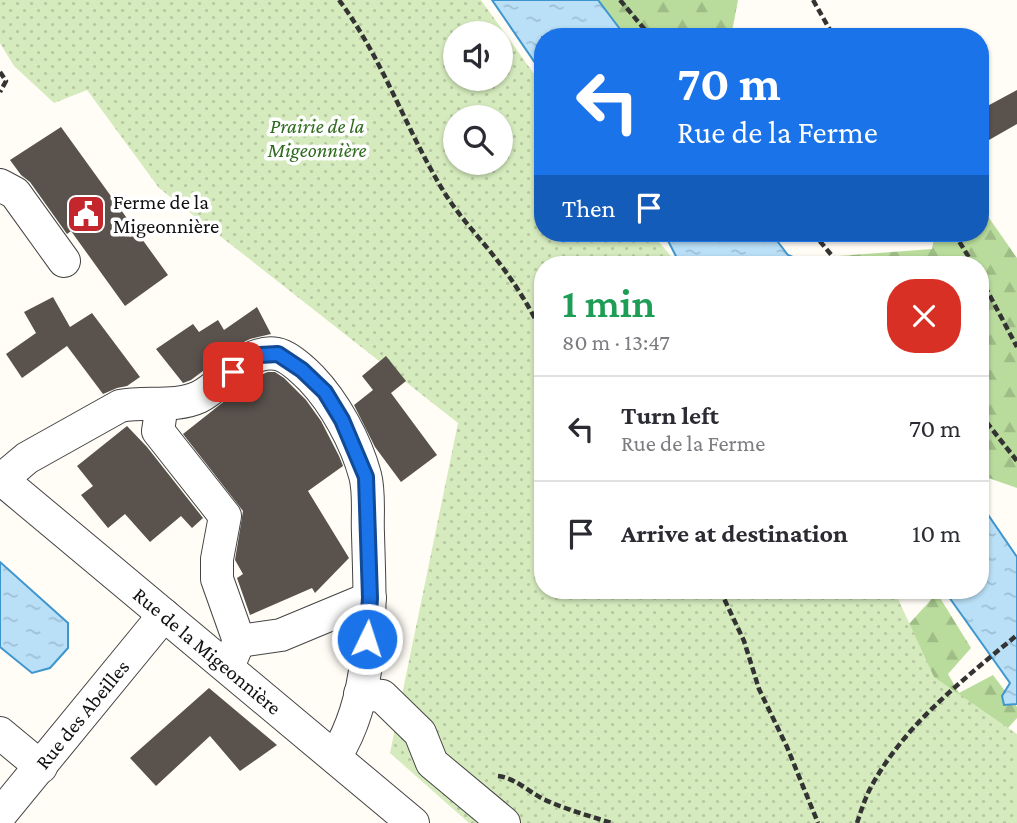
<!DOCTYPE html>
<html lang="en">
<head>
<meta charset="utf-8">
<style>
	:root { --surface:#fff; --page:#f2f2f3; --text:#2b2b33; --muted:#7c7c81; --line:#e1e1e2 }
	body { margin:0; font-family:"Crimson Pro",serif; background:var(--page); color:var(--text); height:100vh; display:flex; flex-direction:column; font-size:26px; white-space:nowrap }
	* { box-sizing:border-box; margin:0 }
	p { font-size:23px; color:var(--muted) }
	.icon { flex:none; width:38px; height:38px; fill:none; stroke:currentColor; stroke-width:2; stroke-linecap:round; stroke-linejoin:round }
	.map { position:relative; flex:1; overflow:hidden }
	.side { position:absolute; left:534px; top:256px; width:455px; height:343px; display:flex; flex-direction:column; background:var(--surface); border-radius:28px; box-shadow:0 2px 5px #0004 }
	.side>* { flex:none }
	.banner { position:absolute; left:534px; top:28px; width:455px; height:214px; border-radius:28px; box-shadow:0 2px 5px #0004; background:#1a73e8; color:#fff; overflow:hidden }
	.controls { position:absolute; left:443px; top:21px; display:grid; gap:14px }
	.controls a { display:grid; place-items:center; width:70px; height:70px; border-radius:50%; background:var(--surface); box-shadow:0 2px 5px #0004; font-size:35px }
	.pin { position:absolute; display:grid; place-items:center; width:60px; height:60px; color:#fff; margin:-30px; border-radius:14px; box-shadow:0 4px 10px #0006 }
	.me { position:absolute; width:77px; margin:-38px; rotate:4deg; stroke-linejoin:round; filter:drop-shadow(0 0 5px #0008) }
	.turn { display:flex; align-items:center; gap:24px; height:147px; padding:0 28px; font-size:32px }
	.turn .icon { width:91px; height:91px; stroke-width:2.5 }
	.turn b { display:block; font-size:49px; line-height:60px }
	.then { display:flex; align-items:center; height:66px; padding:0 28px; background:#0003; gap:14px; font-size:26px }
	.round { display:grid; place-items:center; flex:none; width:74px; height:74px; border-radius:28px; background:var(--page) }
	.headline { display:flex; align-items:center; justify-content:space-between; height:119px; padding:0 28px }
	h1 { font-size:42px; font-weight:600; line-height:52px; color:#1e9e55 }
	ul { padding:0; list-style:none }
	li { display:flex; align-items:center; gap:21px; height:105px; padding:0 28px; border-top:2px solid var(--line) }
	li div { flex:1 }
	li b { display:block; font-size:26px }
	li em { font-style:normal }
	.map>svg:first-child { display:block }
	.forest { fill:url(#forest-firs) }
	.park { fill:url(#park-dots); fill-rule:evenodd }
	.water { fill:url(#water-ripples); stroke:#3f96cf; stroke-width:2 }
	.building { fill:#5a524d }
	.lines { fill:none; stroke-linecap:round; stroke-linejoin:round }
	.minor-casing { stroke:#444; stroke-width:34 }
	.path { stroke:#333; stroke-width:4.5; stroke-dasharray:7 3.5; stroke-linecap:butt }
	.minor { stroke:#fff; stroke-width:32 }
	.route-casing { stroke:#114b97; stroke-width:18 }
	.route { stroke:#1a73e8; stroke-width:12 }
	.labels { text-anchor:middle; stroke-width:7; stroke-linejoin:round; paint-order:stroke }
	.park-label { font-size:21px; font-style:italic; fill:#2f6b1f; stroke:#fff }
	.poi-label { font-size:21px; fill:#111; stroke:#fff; text-anchor:start }
	.street-label { font-size:21px; fill:#111; stroke:#fff }
</style>
</head>
<body>
<div class="map">
<svg width="1017" height="823" viewBox="0 0 1017 823">
	<defs>
		<pattern id="forest-firs" width="22" height="20" patternUnits="userSpaceOnUse" patternTransform="scale(1.75)"><rect width="22" height="20" fill="#b9dc9c"/><path d="M5 1l3.5 6h-7zM16 11l3.5 6h-7z" fill="#9ebc85"/></pattern>
		<pattern id="park-dots" width="8" height="8" patternUnits="userSpaceOnUse" patternTransform="scale(1.75)"><rect width="8" height="8" fill="#d5ebbd"/><path d="M2 2h.1M6 6h.1" fill="none" stroke="#b6c8a1" stroke-width="1.8" stroke-linecap="round"/></pattern>
		<pattern id="water-ripples" width="26" height="14" patternUnits="userSpaceOnUse" patternTransform="scale(1.75)"><rect width="26" height="14" fill="#b9e0f7"/><path d="M2 4q2-2 4 0t4 0M15 11q2-2 4 0t4 0" fill="none" stroke="#9ebfd3"/></pattern>
	</defs>
	<rect width="100%" height="100%" fill="#fffdf5"/>
	<!-- forest -->
	<path class="forest" d="M 592,0 L 738,0 L 731,37 L 622,37 Z
		M 980,205 L 1017,258 L 1017,488 L 980,475 L 980,264 L 802,264 L 798,259 L 932,249 L 935,233 L 980,233 Z
		M 937,593 L 971,648 L 948,674 L 959,693 L 993,675 L 1017,707 L 1017,718 L 961,780 L 909,624 Z"/>
	<!-- park -->
	<path class="park" d="M 0,0 L 481,0 L 542,85 L 542,233 L 651,233 L 678,264 L 542,264 L 542,590 L 894,590 L 934,677 L 1017,734 L 1017,823 L 469,823 L 390,753 L 458,423 L 159,188 L 87,90 L 54,103 L 14,66 L 0,43 ZM 455,33 L 500,33 L 500,79 L 455,79 ZM 455,117 L 500,117 L 500,163 L 455,163 Z"/>
	<!-- water -->
	<path class="water" d="M 492,0 L 598,0 L 626,37 L 542,37 L 542,73 Z
		M 664,233 L 771,233 L 788,255 L 798,259 L 802,264 L 680,264 Z
		M 980,503 L 1017,557 L 1017,704 L 1004,705 L 1002,696 L 1010,683 L 944,590 L 980,590 Z
		M 0,562 L 68,623 L 68,648 L 50,668 L 32,673 L 0,647 Z"/>
	<!-- building -->
	<path class="building" d="M 1017,90 L 1017,124 L 989,140 L 980,124 L 980,110 Z
		M 61,127 L 168,275 L 125,306 L 71,231 L 67,234 L 30,182 L 21,175 L 10,160 Z
		M 53,297 L 70,327 L 92,313 L 140,377 L 127,386 L 117,388 L 103,394 L 67,346 L 22,378 L 6,354 L 36,333 L 24,312 Z
		M 257,307 L 271,334 L 250,339 L 236,346 L 191,380 L 183,383 L 156,349 L 193,324 L 199,332 L 218,320 L 224,330 Z
		M 386,356 L 406,381 L 391,393 L 437,455 L 401,482 L 375,447 L 354,405 L 373,390 L 362,376 Z
		M 268,372 L 275,372 L 284,378 L 306,400 L 321,421 L 339,456 L 343,466 L 308,491 L 349,558 L 315,593 L 312,588 L 250,615 L 237,578 L 243,574 L 235,560 L 243,511 L 183,434 L 255,377 Z
		M 127,426 L 147,447 L 203,518 L 192,528 L 181,516 L 150,542 L 125,514 L 108,528 L 81,495 L 93,486 L 77,466 Z
		M 209,688 L 277,745 L 240,771 L 210,736 L 156,786 L 130,758 Z"/>
	<g class="lines">
		<defs>
			<g id="minor">
				<path d="M 0,185 L 15,193 L 64,261"/>
				<path d="M 162,404 L 158,431 L 225,516 L 217,559 L 217,579 L 239,641 L 228,667"/>
				<path id="s1" d="M 0,478 L 413,823"/>
				<path d="M 2,479 L 27,458 L 120,406 C 146,401 175,408 199,397 C 224,385 246,348 277,354 C 288,356 303,370 311,378 C 335,403 356,442 365,475 C 370,493 367,516 368,534 C 370,607 376,693 335,757"/>
				<path d="M 239,641 L 281,635 L 370,598"/>
				<path d="M 360,694 L 382,696 L 420,733 L 432,763 L 504,823"/>
				<path d="M 0,733 L 41,767"/>
				<path id="s2" d="M 0,815 L 164,615"/>
			</g>
		</defs>
		<!-- minor casing -->
		<use href="#minor" class="minor-casing"/>
		<!-- path -->
		<path class="path" d="M 339,0 C 383,59 406,130 444,192 C 460,218 482,240 500,264 C 516,285 530,308 542,332
			M 620,0 L 651,37
			M 813,0 L 834,37
			M 0,72 L 6,81 L 0,92
			M 813,233 L 839,264
			M 954,233 L 973,264
			M 980,277 L 1017,347
			M 980,414 L 1017,461
			M 720,590 L 744,641 L 759,689 L 787,747 L 818,823
			M 498,776 C 515,778 528,791 543,799 C 565,809 589,816 612,823
			M 857,823 C 861,811 865,798 871,787 C 905,724 963,680 1017,635"/>
		<!-- minor -->
		<use href="#minor" class="minor"/>
	</g>
	<g class="lines">
		<defs>
			<path id="route" d="M 233,372 L 260,355 L 278,354 L 302,370 L 325,392 L 342,420 L 366,477 L 370,598 L 367,639"/>
		</defs>
		<!-- route casing -->
		<use href="#route" class="route-casing"/>
		<!-- route -->
		<use href="#route" class="route"/>
	</g>
	<!-- icons -->
	<defs>
		<symbol id="civic-square" viewBox="-11 -11 22 22"><rect x="-9" y="-9" width="18" height="18" rx="4" fill="#c4262e" stroke="#fff"/><path d="M-.6-6.5H3V-4.5H.6V-3L4-1V1h2V6H-6V1h2V-1L-.6-3ZM-1.2 2.5V6h2.4V2.5Z" fill="#fff"/></symbol>
	</defs>
	<g fill-rule="evenodd">
		<use href="#civic-square" x="64" y="192" width="44" height="44"/>
	</g>
	<g class="labels">
		<!-- park labels -->
		<g class="park-label">
			<text x="317" y="133">Prairie de la<tspan x="317" dy="24">Migeonnière</tspan></text>
		</g>
		<!-- poi labels -->
		<g class="poi-label">
			<text x="113" y="209">Ferme de la<tspan x="113" dy="24">Migeonnière</tspan></text>
		</g>
		<!-- street labels -->
		<g class="street-label">
			<text dy="7" stroke="none"><textPath href="#s1" startOffset="270">Rue de la Migeonnière</textPath></text>
			<text dy="7" stroke="none"><textPath href="#s2" startOffset="130">Rue des Abeilles</textPath></text>
		</g>
	</g>
</svg>
<div class="controls">
<a><svg class="icon" aria-label="sound" viewBox="0 0 24 24"><path d="M4 9h4l5-4v14l-5-4H4zM17 9q2 3 0 6"/></svg></a>
<a><svg class="icon" aria-label="search" viewBox="0 0 24 24"><circle cx="10" cy="10" r="6"/><path d="M15 15l6 6"/></svg></a>
</div>
<div class="pin" style="left:233px;top:372px;background:#d93025"><svg class="icon" aria-label="arrive" viewBox="0 0 24 24"><path d="M6 21V4h12l-3 4 3 4H6"/></svg></div>
<svg class="me" style="left:367px;top:639px" viewBox="-20 -20 40 40"><circle r="17" fill="#1a73e8" stroke="#fff" stroke-width="3"/><path d="M0-11L8 9 0 5-8 9z" fill="#fff"/></svg>
<div class="banner">
<div class="turn"><svg class="icon" aria-label="left" viewBox="0 0 24 24"><path d="M17 20v-9H6M10 6l-5 5 5 5"/></svg><div><b>70 m</b>Rue de la Ferme</div></div>
<div class="then">Then<svg class="icon" aria-label="arrive" viewBox="0 0 24 24"><path d="M6 21V4h12l-3 4 3 4H6"/></svg></div>
</div>
<section class="side">
<div class="headline"><div><h1>1 min</h1><p>80 m · 13:47</p></div><a class="round" style="background:#d93025;color:#fff"><svg class="icon" aria-label="close" viewBox="0 0 24 24"><path d="M6 6l12 12M18 6L6 18"/></svg></a></div>
<ul>
<li><svg class="icon" aria-label="left" viewBox="0 0 24 24"><path d="M17 20v-9H6M10 6l-5 5 5 5"/></svg><div><b>Turn left</b><p>Rue de la Ferme</p></div><em>70 m</em></li>
<li><svg class="icon" aria-label="arrive" viewBox="0 0 24 24"><path d="M6 21V4h12l-3 4 3 4H6"/></svg><div><b>Arrive at destination</b></div><em>10 m</em></li>
</ul>
</section>
</div>
</body>
</html>
